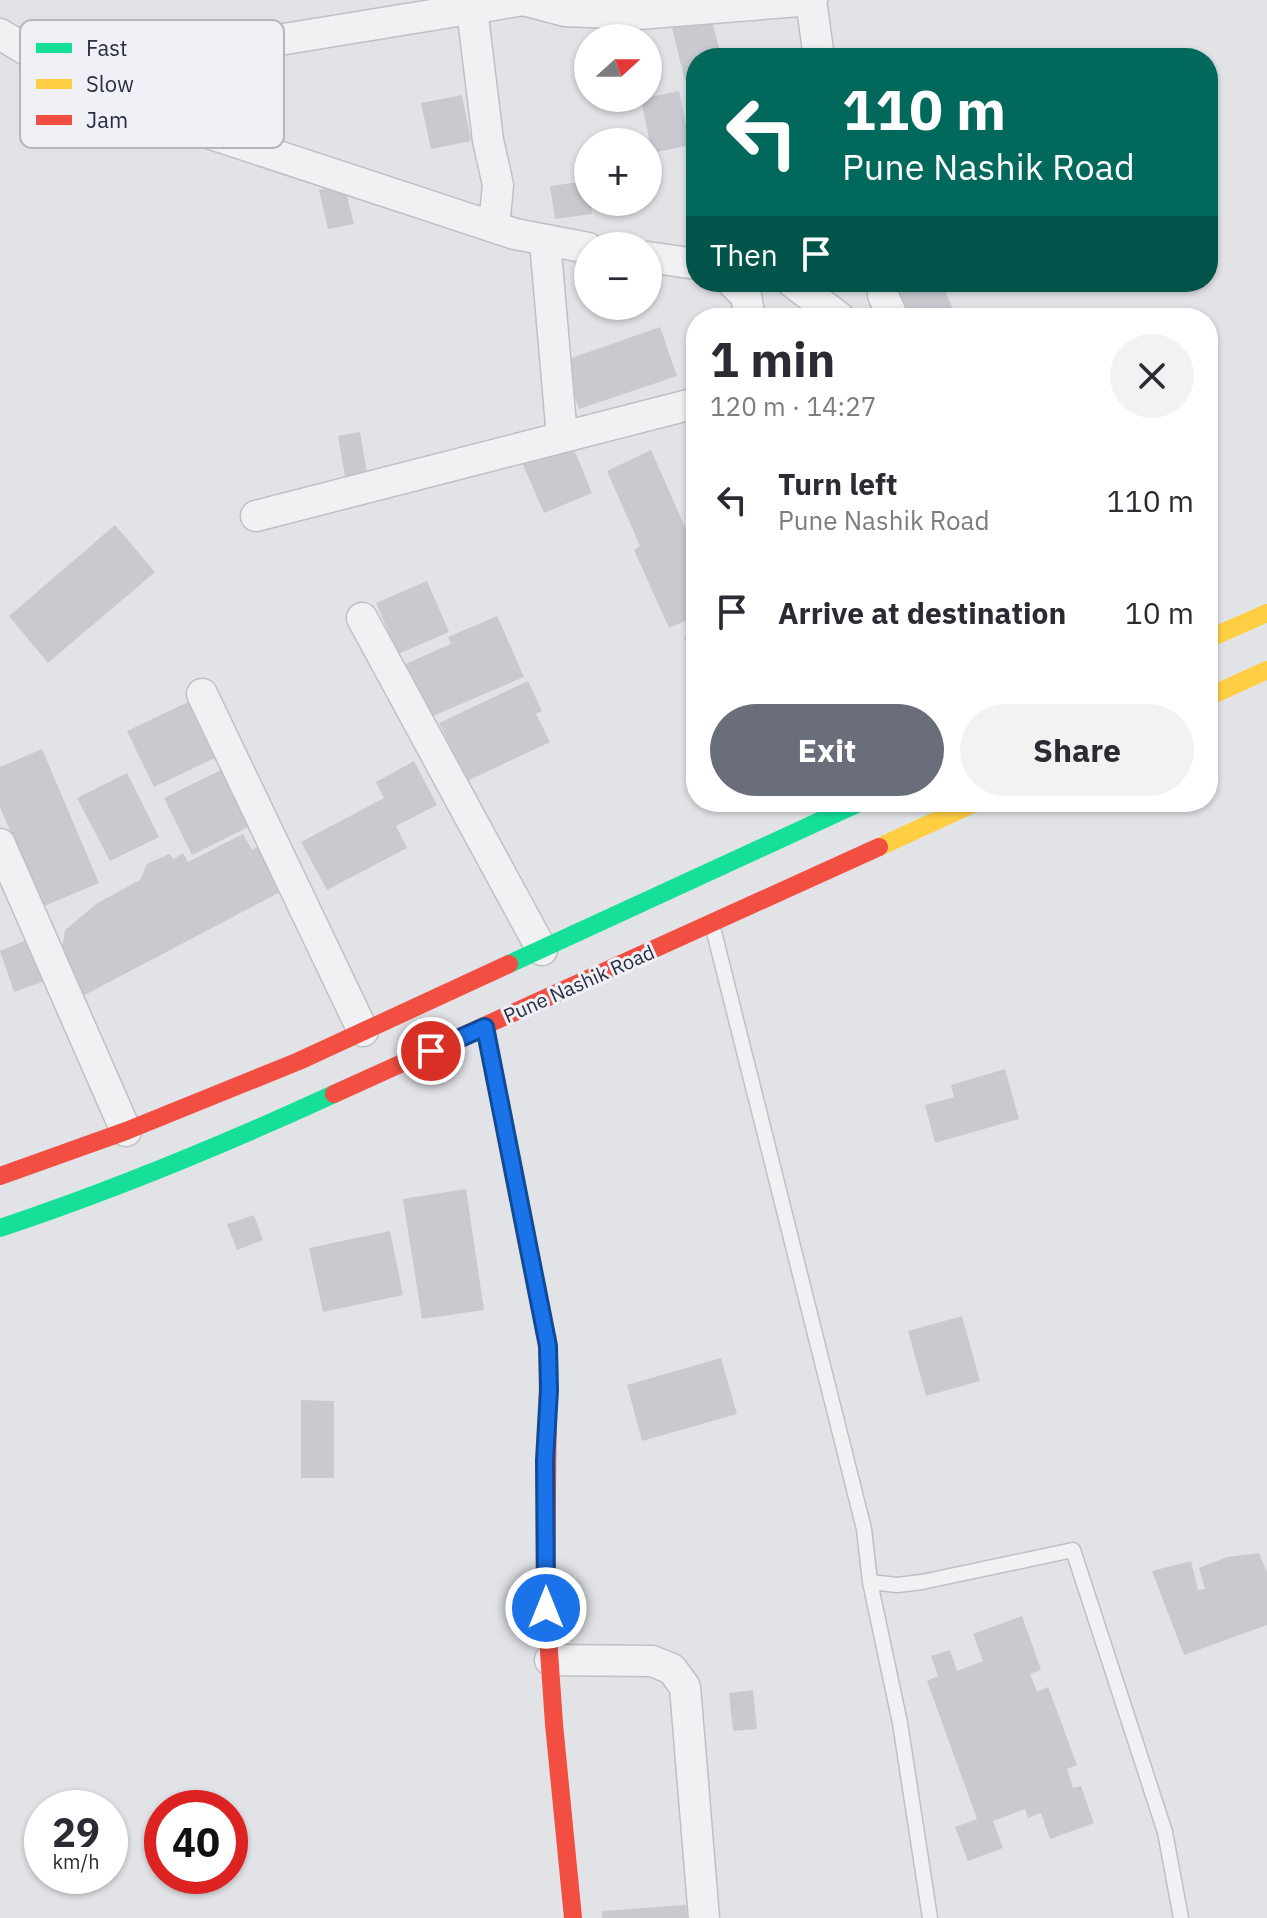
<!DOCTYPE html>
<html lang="en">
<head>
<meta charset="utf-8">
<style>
	:root { --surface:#fff; --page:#f2f2f3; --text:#2b2b33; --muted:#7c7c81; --accent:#6a6d7a }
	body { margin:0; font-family:"IBM Plex Sans",sans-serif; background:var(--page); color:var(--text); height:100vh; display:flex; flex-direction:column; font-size:30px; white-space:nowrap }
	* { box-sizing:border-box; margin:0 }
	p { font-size:26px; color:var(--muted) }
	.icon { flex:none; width:44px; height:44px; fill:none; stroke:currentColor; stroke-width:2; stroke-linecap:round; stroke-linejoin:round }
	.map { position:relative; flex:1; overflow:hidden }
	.drawer { position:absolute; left:686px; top:308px; width:532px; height:504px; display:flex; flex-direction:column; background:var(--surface); border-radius:32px; box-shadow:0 2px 6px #0004 }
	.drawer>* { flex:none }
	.hud { position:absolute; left:686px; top:48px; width:532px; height:244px; border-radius:32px; box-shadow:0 2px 6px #0004; background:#00695c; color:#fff; overflow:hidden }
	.needle { width:52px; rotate:69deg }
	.tools { position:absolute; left:574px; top:24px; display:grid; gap:16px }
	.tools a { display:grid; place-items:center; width:88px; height:88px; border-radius:50%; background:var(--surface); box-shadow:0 2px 6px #0004; font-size:40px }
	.speed { position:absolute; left:24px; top:1790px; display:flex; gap:16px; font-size:40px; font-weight:700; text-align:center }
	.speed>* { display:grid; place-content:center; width:104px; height:104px; border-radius:50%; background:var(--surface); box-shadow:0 2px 6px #0004; line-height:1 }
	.speed small { font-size:20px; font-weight:400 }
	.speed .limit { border:12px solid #d22; background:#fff; color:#111 }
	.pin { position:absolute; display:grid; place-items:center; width:68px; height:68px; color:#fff; margin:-34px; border:4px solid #fff; border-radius:50%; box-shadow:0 2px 8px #0007 }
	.me { position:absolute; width:88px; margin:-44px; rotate:0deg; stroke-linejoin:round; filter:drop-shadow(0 0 6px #0008) }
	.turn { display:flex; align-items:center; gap:28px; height:168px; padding:0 24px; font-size:36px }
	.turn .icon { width:104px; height:104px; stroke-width:2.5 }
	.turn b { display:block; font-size:56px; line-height:68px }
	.then { display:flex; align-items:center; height:76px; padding:0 24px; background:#0003; gap:16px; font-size:30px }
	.round { display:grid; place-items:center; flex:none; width:84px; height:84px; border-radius:42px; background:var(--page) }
	.overview { display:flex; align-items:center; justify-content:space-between; height:136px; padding:0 24px }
	h1 { font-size:48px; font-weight:700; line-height:60px }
	.action { display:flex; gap:16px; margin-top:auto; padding:16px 24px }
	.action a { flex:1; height:92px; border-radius:48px; background:var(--accent); color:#fff; font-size:32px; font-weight:700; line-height:92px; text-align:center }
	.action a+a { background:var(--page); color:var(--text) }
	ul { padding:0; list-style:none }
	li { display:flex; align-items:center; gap:24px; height:112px; padding:0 24px }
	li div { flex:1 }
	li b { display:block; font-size:30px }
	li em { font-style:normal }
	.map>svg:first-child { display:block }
	.building { fill:#c9cacf }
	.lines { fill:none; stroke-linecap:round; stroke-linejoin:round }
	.lane-casing { stroke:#bfc0c4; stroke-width:17 }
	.street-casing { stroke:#bfc0c4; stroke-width:33 }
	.lane { stroke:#f1f1f4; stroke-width:14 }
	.street { stroke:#f1f1f4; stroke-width:30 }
	.fast { stroke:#16e098; stroke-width:18 }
	.slow { stroke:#ffcf43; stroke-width:18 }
	.jam { stroke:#f24e42; stroke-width:18 }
	.route-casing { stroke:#114b97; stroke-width:20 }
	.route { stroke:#1a73e8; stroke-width:14 }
	.labels { text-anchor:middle; stroke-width:6; stroke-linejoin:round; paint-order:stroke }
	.street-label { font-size:20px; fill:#292d40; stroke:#eff1f6 }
	.key { fill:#eff1f6; stroke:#b4b6bf; stroke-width:2 }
	.key-label { font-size:22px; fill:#292d40 }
</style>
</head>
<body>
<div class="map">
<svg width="1267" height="1918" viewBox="0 0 1267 1918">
	<rect width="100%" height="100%" fill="#e2e3e7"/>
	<!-- building -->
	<path class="building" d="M 711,18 L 722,58 L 696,58 L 696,79 L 685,81 L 672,28 Z
		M 679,91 L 690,145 L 652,153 L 641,99 Z
		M 462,95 L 471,141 L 431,149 L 421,103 Z
		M 587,181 L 592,214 L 555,219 L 550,186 Z
		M 344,184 L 354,224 L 328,229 L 319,190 Z
		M 890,282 L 941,282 L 957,318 L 906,318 Z
		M 660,327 L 677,376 L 579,409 L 563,361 Z
		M 360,432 L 368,478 L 346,482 L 338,436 Z
		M 569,437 L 592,493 L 544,513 L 520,458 Z
		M 651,450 L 696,552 L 696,616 L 669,628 L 634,550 L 640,546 L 607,471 Z
		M 115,525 L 155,572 L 48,663 L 9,616 Z
		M 427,581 L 449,632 L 398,654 L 376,603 Z
		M 497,616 L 524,677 L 426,719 L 403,665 L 451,644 L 448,637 Z
		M 696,632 L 696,662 L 684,638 Z
		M 528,681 L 542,711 L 536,714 L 550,742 L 467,781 L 439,723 Z
		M 188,702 L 215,758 L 154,787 L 127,731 Z
		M 42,749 L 99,883 L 42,907 L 0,807 L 0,767 Z
		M 414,761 L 437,805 L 396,826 L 407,848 L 327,890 L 301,842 L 384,798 L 376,782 Z
		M 227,767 L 254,824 L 192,855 L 164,798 Z
		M 127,773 L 159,837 L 110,861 L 77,798 Z
		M 243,834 L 252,850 L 259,846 L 280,892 L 79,998 L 61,956 L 65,930 L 96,904 L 140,880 L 147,864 L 169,854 L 174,859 L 183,853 L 188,862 Z
		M 29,939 L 45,981 L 14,992 L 0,951 Z
		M 1005,1069 L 1019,1119 L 935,1143 L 925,1105 L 954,1097 L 951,1085 Z
		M 466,1189 L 484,1310 L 422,1319 L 403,1199 Z
		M 254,1215 L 263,1240 L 237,1250 L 227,1224 Z
		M 390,1231 L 403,1295 L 323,1312 L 309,1248 Z
		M 962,1316 L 980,1381 L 926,1396 L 908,1331 Z
		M 721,1358 L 737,1414 L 642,1441 L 627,1385 Z
		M 301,1400 L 334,1401 L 334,1478 L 301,1478 Z
		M 1259,1553 L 1267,1572 L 1267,1625 L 1184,1655 L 1152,1571 L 1191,1561 L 1198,1590 L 1205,1589 L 1199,1568 L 1227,1557 Z
		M 1022,1616 L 1041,1670 L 1030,1674 L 1037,1692 L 1048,1687 L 1077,1765 L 1067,1769 L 1073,1788 L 1081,1786 L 1094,1823 L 1050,1839 L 1041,1813 L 1028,1818 L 1025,1809 L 993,1821 L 1003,1848 L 968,1861 L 955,1827 L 977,1819 L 927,1681 L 938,1676 L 931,1656 L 950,1650 L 957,1671 L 983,1661 L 973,1634 Z
		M 753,1690 L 757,1729 L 733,1731 L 729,1693 Z
		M 686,1905 L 687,1918 L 602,1918 L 602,1911 Z"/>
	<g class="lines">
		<defs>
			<path id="lane" d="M 713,928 L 864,1529 L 870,1582 L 900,1723 L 930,1918
				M 870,1582 L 897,1585 L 922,1582 L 1073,1550 L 1165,1832 L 1181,1918"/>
			<path id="street" d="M 811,0 L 819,58
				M 472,9 L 488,140 L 498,185 L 494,227
				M 0,34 L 28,51 L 87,65 L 144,62 L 524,0 L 565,11 L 638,14 L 812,0
				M 144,62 L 169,108 L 190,127 L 515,234 L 588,248
				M 545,241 L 562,437
				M 648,257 L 696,264
				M 732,282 L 746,296 L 750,318
				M 792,282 L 840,318
				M 883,295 L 893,318
				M 256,516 L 696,403
				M 362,618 L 542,950
				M 202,694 L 363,1031
				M 0,844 L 126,1131
				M 550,1660 L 652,1661 L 672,1669 L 685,1687 L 704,1918"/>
		</defs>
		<!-- lane casing -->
		<use href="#lane" class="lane-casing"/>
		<!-- street casing -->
		<use href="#street" class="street-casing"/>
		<!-- lane -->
		<use href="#lane" class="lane"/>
		<!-- street -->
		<use href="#street" class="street"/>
		<!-- fast -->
		<path class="fast" d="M 509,964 L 861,802
			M 0,1228 C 114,1190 225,1144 334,1094"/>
		<!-- slow -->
		<path class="slow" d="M 1208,639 L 1267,613
			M 1208,697 L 1267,670
			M 879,847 L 977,802
			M 485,1027 L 548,1346 L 548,1377"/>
		<!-- jam -->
		<path class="jam" d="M 334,1094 L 879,847
			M 0,1176 L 126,1131 L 299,1061 L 509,964
			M 548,1377 L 546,1608 L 554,1724 L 573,1918"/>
	</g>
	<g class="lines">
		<defs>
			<path id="route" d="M 431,1051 L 485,1027 L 548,1346 L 549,1390 L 545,1460 L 546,1608"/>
		</defs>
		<!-- route casing -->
		<use href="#route" class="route-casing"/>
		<!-- route -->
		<use href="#route" class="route"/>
	</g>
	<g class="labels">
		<!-- street labels -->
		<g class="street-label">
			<text transform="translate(579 984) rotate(-24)" y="7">Pune Nashik Road</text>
		</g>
	</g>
	<!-- legend -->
	<rect x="20" y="20" width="264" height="128" rx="12" class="key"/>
	<rect x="36" y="43" width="36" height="10" fill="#16e098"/>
	<rect x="36" y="79" width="36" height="10" fill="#ffcf43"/>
	<rect x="36" y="115" width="36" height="10" fill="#f24e42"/>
	<g class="key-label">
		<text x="86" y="56">Fast</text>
		<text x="86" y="92">Slow</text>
		<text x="86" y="128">Jam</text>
	</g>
</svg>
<div class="tools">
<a><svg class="needle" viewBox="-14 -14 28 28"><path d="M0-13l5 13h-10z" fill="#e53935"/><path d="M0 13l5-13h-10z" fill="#7c7c81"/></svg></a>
<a>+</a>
<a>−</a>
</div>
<div class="speed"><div>29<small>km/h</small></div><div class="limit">40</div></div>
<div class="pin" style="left:431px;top:1051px;background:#d93025"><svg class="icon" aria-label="arrive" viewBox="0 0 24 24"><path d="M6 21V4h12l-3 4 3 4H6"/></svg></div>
<svg class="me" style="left:546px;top:1608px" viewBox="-20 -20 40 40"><circle r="17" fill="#1a73e8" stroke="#fff" stroke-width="3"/><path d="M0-11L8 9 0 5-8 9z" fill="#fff"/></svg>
<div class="hud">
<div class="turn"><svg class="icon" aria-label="left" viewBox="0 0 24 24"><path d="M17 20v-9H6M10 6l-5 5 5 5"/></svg><div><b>110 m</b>Pune Nashik Road</div></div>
<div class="then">Then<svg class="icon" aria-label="arrive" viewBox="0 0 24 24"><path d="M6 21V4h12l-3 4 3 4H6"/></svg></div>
</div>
<section class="drawer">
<div class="overview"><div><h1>1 min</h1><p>120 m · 14:27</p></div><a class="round"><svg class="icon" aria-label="close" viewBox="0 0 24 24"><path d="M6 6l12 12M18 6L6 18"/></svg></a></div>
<ul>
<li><svg class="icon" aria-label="left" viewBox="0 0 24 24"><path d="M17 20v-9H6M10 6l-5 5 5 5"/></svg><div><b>Turn left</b><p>Pune Nashik Road</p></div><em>110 m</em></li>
<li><svg class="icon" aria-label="arrive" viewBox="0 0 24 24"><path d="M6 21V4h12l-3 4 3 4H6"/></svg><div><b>Arrive at destination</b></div><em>10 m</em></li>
</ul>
<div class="action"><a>Exit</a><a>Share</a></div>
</section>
</div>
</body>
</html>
